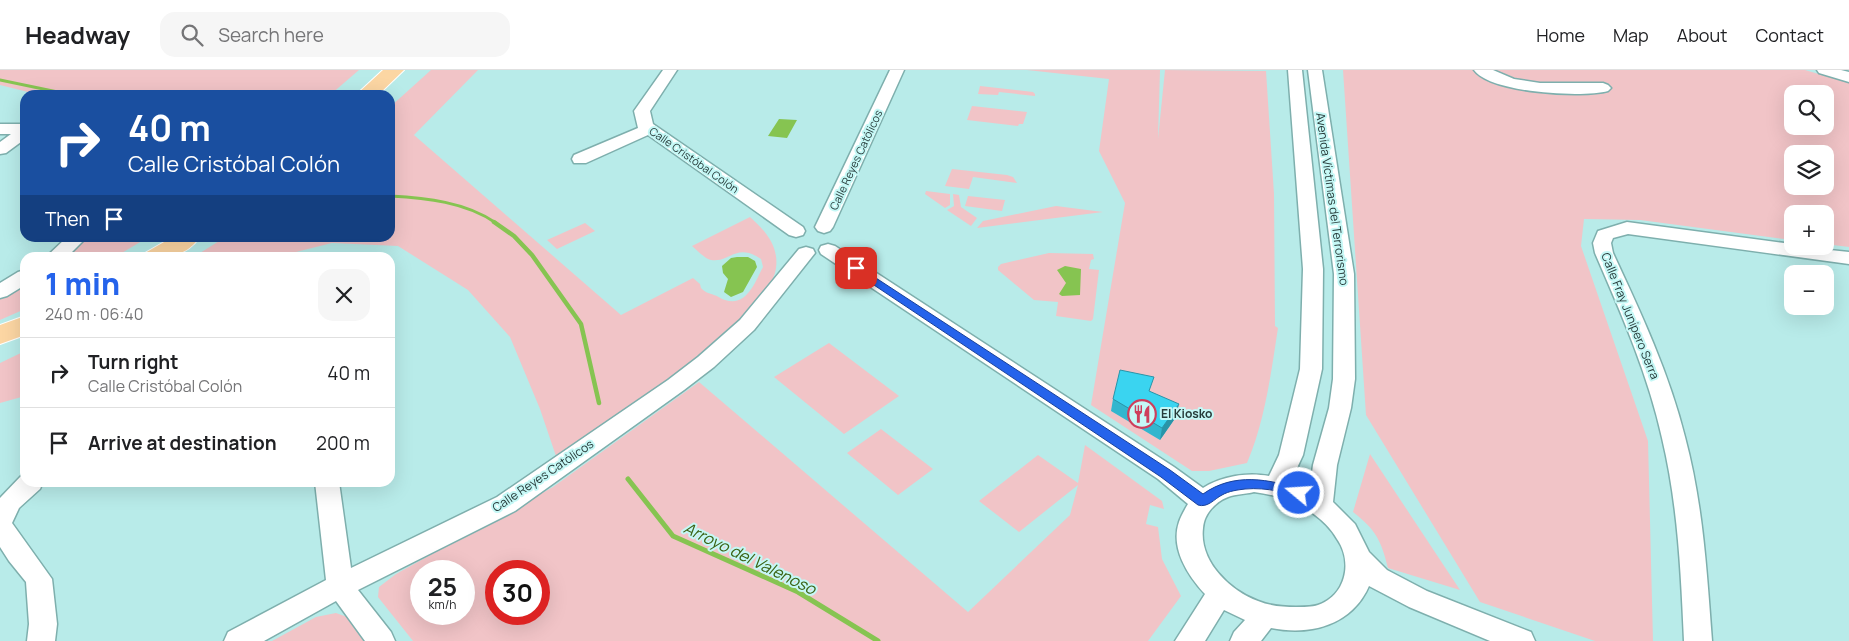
<!DOCTYPE html>
<html lang="en">
<head>
<meta charset="utf-8">
<style>
	:root { --surface:#fff; --page:#f6f6f6; --text:#202124; --muted:#757577; --line:#e0e0e0; --accent:#2563eb }
	body { margin:0; font-family:Manrope,sans-serif; background:var(--page); color:var(--text); height:100vh; display:flex; flex-direction:column; font-size:19px; white-space:nowrap }
	* { box-sizing:border-box; margin:0 }
	p { font-size:16px; color:var(--muted) }
	.icon { flex:none; width:28px; height:28px; fill:none; stroke:currentColor; stroke-width:2; stroke-linecap:round; stroke-linejoin:round }
	.map { position:relative; flex:1; overflow:hidden }
	.side { position:absolute; left:20px; top:182px; width:375px; height:235px; display:flex; flex-direction:column; background:var(--surface); border-radius:15px; box-shadow:0 5px 20px #0002 }
	.side>* { flex:none }
	.guide { position:absolute; left:20px; top:20px; width:375px; height:152px; border-radius:15px; box-shadow:0 5px 20px #0002; background:#1a4fa0; color:#fff; overflow:hidden }
	.tools { position:absolute; left:1784px; top:15px; display:grid; gap:10px }
	.tools a { display:grid; place-items:center; width:50px; height:50px; border-radius:10px; background:var(--surface); box-shadow:0 5px 20px #0002; font-size:25px }
	.speed { position:absolute; left:410px; top:490px; display:flex; gap:10px; font-size:25px; font-weight:700; text-align:center }
	.speed>* { display:grid; place-content:center; width:65px; height:65px; border-radius:50%; background:var(--surface); box-shadow:0 5px 20px #0002; line-height:1 }
	.speed small { font-size:12px; font-weight:400 }
	.speed .limit { border:8px solid #d22; background:#fff; color:#111 }
	.pin { position:absolute; display:grid; place-items:center; width:42px; height:42px; color:#fff; margin:-21px; border-radius:10px; box-shadow:0 2px 8px #0006 }
	.me { position:absolute; width:55px; margin:-28px; rotate:288deg; stroke-linejoin:round; filter:drop-shadow(0 0 4px #0008) }
	.turn { display:flex; align-items:center; gap:18px; height:105px; padding:0 25px; font-size:22px }
	.turn .icon { width:65px; height:65px; stroke-width:2.5 }
	.turn b { display:block; font-size:35px; line-height:42px }
	.then { display:flex; align-items:center; height:48px; padding:0 25px; background:#0003; gap:10px; font-size:19px }
	.round { display:grid; place-items:center; flex:none; width:52px; height:52px; border-radius:15px; background:var(--page) }
	.headline { display:flex; align-items:center; justify-content:space-between; height:85px; padding:0 25px }
	h1 { font-size:30px; font-weight:800; line-height:38px; color:var(--accent) }
	ul { padding:0; list-style:none }
	li { display:flex; align-items:center; gap:15px; height:70px; padding:0 25px; border-top:1px solid var(--line) }
	li div { flex:1 }
	li b { display:block; font-size:19px }
	li em { font-style:normal }
	header { display:flex; align-items:center; gap:30px; box-sizing:border-box; height:70px; padding:0 25px; background:var(--surface); border-bottom:1px solid var(--line) }
	header strong { font-size:24px }
	nav { display:flex; gap:28px; margin-inline-start:auto; font-size:18px }
	.search { width:350px; height:45px; background:var(--page); display:flex; align-items:center; gap:12px; box-sizing:border-box; padding:0 18px; border-radius:15px; color:var(--muted); font-size:19px }
	.map>svg:first-child { display:block }
	.green { fill:#f1c4c7; fill-rule:evenodd }
	.water { fill:#86c451 }
	.lines { fill:none; stroke-linecap:round; stroke-linejoin:round }
	.stream-far2 { stroke:#86c451; stroke-width:3 }
	.stream-far1 { stroke:#86c451; stroke-width:4.5 }
	.stream { stroke:#86c451; stroke-width:5 }
	.minor-casing { stroke:#7eafad; stroke-width:3 }
	.major-casing { stroke:#fff; stroke-width:2 }
	.minor { fill:#fff; fill-rule:evenodd }
	.major { fill:#fcd6a3; fill-rule:evenodd }
	.wall { fill:#32b6ce }
	.shaded-wall { fill:#2994a8 }
	.building { fill:#3ad4f0; stroke:#2994a8 }
	.route { fill:#2563eb; stroke:#184099 }
	.labels { text-anchor:middle; stroke-width:4; stroke-linejoin:round; paint-order:stroke }
	.far-street-label { font-size:11px; fill:#273b3a; stroke:#c5f8f6 }
	.street-label { font-size:12px; fill:#273b3a; stroke:#c5f8f6 }
	.poi-label { font-size:12px; font-weight:bold; fill:#273b3a; stroke:#c5f8f6; text-anchor:start }
	.near-water-label { font-size:16px; font-style:italic; fill:#3c6316; stroke:#c5f8f6 }
</style>
</head>
<body>
<header>
<strong>Headway</strong>
<div class="search"><svg class="icon" aria-label="search" viewBox="0 0 24 24"><circle cx="10" cy="10" r="6"/><path d="M15 15l6 6"/></svg>Search here</div>
<nav><a>Home</a><a>Map</a><a>About</a><a>Contact</a></nav>
</header>
<div class="map">
<svg width="1849" height="571" viewBox="0 0 1849 571">
	<rect width="100%" height="100%" fill="#b8ebe9"/>
	<!-- green -->
	<path class="green" d="M 0,0 L 359,0 L 330,25 L 40,25 L 0,15 Z
		M 431,0 L 478,0 L 414,65 L 621,245 L 693,208 L 700,214 L 701,218 C 706,223 709,223 714,225 C 718,226 721,229 725,230 C 747,237 755,212 763,197 L 761,189 C 736,172 730,193 711,190 C 705,189 697,180 692,176 L 750,147 C 767,162 781,179 775,203 C 770,220 753,236 741,248 C 686,303 621,346 558,392 L 540,339 L 510,267 L 468,220 L 398,176 L 332,173 L 276,187 L 192,188 L 224,168 L 390,168 L 390,37 Z
		M 1027,0 L 1160,0 L 1158,69 L 1165,0 L 1266,1 L 1274,124 L 1275,256 L 1278,258 C 1271,303 1265,351 1247,393 L 1209,401 L 1192,401 L 1091,335 L 1125,133 L 1099,81 L 1109,9 Z
		M 1343,0 L 1805,0 L 1849,13 L 1849,177 L 1825,174 L 1825,144 L 1792,144 L 1792,170 L 1640,150 L 1584,149 L 1581,176 L 1648,371 L 1653,571 L 1595,571 L 1480,532 L 1366,345 ZM 1792,24 L 1825,24 L 1825,56 L 1792,56 ZM 1792,84 L 1825,84 L 1825,116 L 1792,116 Z
		M 980,16 L 1033,22 L 1035,24 L 1035,26 L 999,22 L 998,25 L 978,24 Z
		M 972,36 L 1027,42 L 1023,54 L 1019,54 L 1018,56 L 967,50 Z
		M 952,99 L 1007,105 L 1013,107 L 1017,113 L 973,107 L 969,119 L 945,116 Z
		M 926,121 L 950,124 L 950,135 L 945,138 L 925,124 Z
		M 953,124 L 959,125 L 961,137 L 977,148 L 971,156 L 947,140 L 954,136 Z
		M 968,126 L 1005,130 L 1002,141 L 965,136 Z
		M 1056,136 L 1103,142 L 977,158 L 983,151 Z
		M 585,153 L 595,161 L 557,179 L 547,170 Z
		M 85,168 L 147,168 L 115,187 L 63,188 Z
		M 1049,183 L 1093,184 L 1094,189 L 1091,190 L 1089,199 L 1099,200 L 1093,249 L 1091,251 L 1056,246 L 1058,232 L 1034,230 L 998,200 L 998,197 L 1001,194 Z
		M 25,212 L 25,239 L 0,250 L 0,229 Z
		M 829,273 L 899,326 L 844,364 L 774,307 Z
		M 25,281 L 25,326 L 0,333 L 0,293 Z
		M 699,312 L 968,542 L 1070,445 L 1078,415 L 1019,462 L 979,431 L 1038,385 L 1078,413 L 1085,375 L 1162,431 L 1164,439 L 1150,435 L 1146,454 L 1158,457 L 1162,489 L 1181,526 L 1148,571 L 413,571 L 378,527 L 379,517 L 396,504 L 553,417 ZM 421,501 L 464,501 L 464,544 L 421,544 ZM 496,501 L 539,501 L 539,544 L 496,544 Z
		M 881,359 L 933,399 L 898,425 L 847,383 Z
		M 1370,384 L 1460,520 L 1388,498 C 1381,470 1376,460 1353,442 Z
		M 336,543 L 350,548 L 367,571 L 272,571 L 316,547 Z"/>
	<!-- water -->
	<path class="water" d="M 779,49 L 797,50 L 787,68 L 768,66 Z
		M 737,187 L 748,187 L 755,191 L 757,197 L 743,222 L 731,227 L 724,222 L 728,209 L 723,203 L 722,196 L 731,188 Z
		M 1065,196 L 1081,199 L 1080,225 L 1062,226 L 1059,224 L 1066,213 L 1057,200 Z"/>
	<g class="lines">
		<!-- stream-far2 -->
		<path class="stream-far2" d="M 0,10 L 72,25
			M 390,126 C 426,128 466,132 496,153"/>
		<!-- stream-far1 -->
		<path class="stream-far1" d="M 494,152 L 514,166 L 532,185 L 581,254 L 599,333"/>
		<!-- stream -->
		<path class="stream" d="M 628,409 L 673,466 L 798,522 L 878,571"/>
		<defs>
			<path id="minor" d="M 663,0 L 677,0 L 650,41 L 653,54 L 803,157 L 805,161 L 803,165 L 796,167 L 789,165 L 648,65 L 586,93 L 574,93 L 572,89 L 574,85 L 638,58 L 634,41 Z
				M 890,0 L 904,0 L 833,157 L 830,161 L 824,163 L 818,161 L 815,157 Z
				M 1288,0 L 1302,0 L 1323,199 L 1322,299 L 1303,385 L 1291,411 L 1310,418 L 1313,395 L 1329,338 L 1333,309 L 1334,204 L 1308,0 L 1322,0 L 1354,204 L 1355,309 L 1351,338 L 1337,395 L 1333,432 L 1355,454 L 1369,482 L 1387,500 L 1427,521 L 1531,562 L 1535,571 L 1490,571 L 1409,537 L 1369,516 C 1352,555 1311,566 1271,558 L 1261,571 L 1230,571 L 1234,562 L 1245,550 L 1224,540 L 1205,571 L 1175,571 L 1205,524 C 1188,506 1170,478 1179,452 C 1181,446 1185,439 1188,434 L 1158,409 L 821,184 L 819,180 L 821,176 L 828,174 L 835,176 L 1174,397 L 1203,418 C 1222,406 1247,402 1269,406 L 1279,385 L 1300,299 L 1303,199 ZM 1254,422 C 1275,425 1293,429 1311,442 C 1321,449 1331,458 1337,469 C 1353,492 1346,525 1318,535 C 1312,537 1303,537 1296,537 C 1283,537 1270,536 1258,531 C 1229,520 1199,491 1203,458 C 1204,444 1215,432 1228,427 C 1236,424 1246,424 1254,422 Z
				M 1474,0 L 1493,0 L 1514,9 L 1540,13 L 1603,13 L 1608,15 L 1611,18 L 1608,21 C 1583,28 1490,23 1474,0 Z
				M 1817,0 L 1841,0 L 1849,2 L 1849,12 L 1819,3 Z
				M 0,54 L 25,54 L 25,69 L 6,83 L 0,84 L 0,72 L 11,64 L 0,64 Z
				M 1627,152 L 1792,174 L 1792,176 L 1849,182 L 1849,194 L 1628,164 L 1613,168 L 1611,173 L 1613,183 C 1641,243 1669,303 1685,367 C 1703,434 1707,503 1712,571 L 1684,571 C 1681,503 1678,435 1662,368 C 1648,304 1621,243 1595,183 L 1593,173 L 1598,161 Z
				M 66,168 L 86,168 L 66,188 L 45,188 Z
				M 806,177 L 813,179 L 815,183 L 754,260 L 714,297 L 684,320 L 515,441 L 358,520 L 391,562 L 395,571 L 365,571 L 336,531 L 264,571 L 224,571 L 228,562 L 326,510 L 315,412 L 339,412 L 351,498 L 497,427 L 668,310 L 698,287 L 740,250 L 799,179 Z
				M 25,200 L 25,215 L 7,226 L 0,228 L 0,213 L 18,202 Z
				M 22,405 L 25,405 L 25,412 L 43,412 L 40,419 L 19,438 L 12,453 L 52,509 L 57,554 L 55,571 L 27,571 L 29,554 L 26,512 L 9,491 L 0,477 L 0,428 Z"/>
			<path id="major" d="M 383,0 L 404,0 L 378,25 L 356,25 Z
				M 171,168 L 199,168 C 185,188 164,188 142,188 L 145,183 Z
				M 25,246 L 25,265 L 0,274 L 0,255 Z"/>
		</defs>
		<!-- minor casing -->
		<use href="#minor" class="minor-casing"/>
		<!-- major casing -->
		<use href="#major" class="major-casing"/>
		<!-- minor -->
		<use href="#minor" class="minor"/>
		<!-- major -->
		<use href="#major" class="major"/>
	</g>
	<!-- wall -->
	<path class="wall" d="M 1150,322 L 1176,347 L 1160,370 L 1111,341 L 1113,329 Z"/>
	<!-- shaded-wall -->
	<path class="shaded-wall" d="M 1179,334 L 1176,347 L 1160,370 L 1162,358 Z"/>
	<!-- building -->
	<path class="building" d="M 1120,300 L 1154,307 L 1149,321 L 1179,334 L 1162,358 L 1113,329 Z"/>
	<!-- route -->
	<path class="route" d="M 856,195 L 1170,400 L 1203,424 C 1234,402 1269,409 1303,420 L 1305,423 L 1303,427 C 1295,430 1286,423 1277,421 C 1267,419 1256,418 1245,419 C 1237,420 1229,421 1222,425 C 1214,429 1208,438 1198,435 L 1161,407 L 853,201 L 851,198 Z"/>
	<!-- icons -->
	<defs>
		<symbol id="restaurant-ring" viewBox="-11 -11 22 22"><circle r="9.5" fill="#c5f8f6" stroke="#ce3e5b" stroke-width="1.5"/><path d="M-5-6h1v4h1v-4h1v4h1v-4h1v5L-1.5 .5V6h-2V.5L-5-1ZM5-6V6H3V1.5H1.5Q1.5-4 5-6Z" fill="#ce3e5b"/></symbol>
	</defs>
	<g fill-rule="evenodd">
		<use href="#restaurant-ring" x="1126" y="328" width="32" height="32"/>
	</g>
	<g class="labels">
		<!-- far-street labels -->
		<g class="far-street-label">
			<text transform="translate(694 90) rotate(35)" y="4">Calle Cristóbal Colón</text>
			<text transform="translate(856 90) rotate(-65)" y="4">Calle Reyes Católicos</text>
		</g>
		<!-- street labels -->
		<g class="street-label">
			<text transform="translate(1332 129) rotate(82)" y="4">Avenida Víctimas del Terrorismo</text>
			<text transform="translate(1630 246) rotate(68)" y="4">Calle Fray Junípero Serra</text>
			<text transform="translate(543 406) rotate(-34)" y="4">Calle Reyes Católicos</text>
		</g>
		<!-- poi labels -->
		<g class="poi-label">
			<text x="1161" y="348">El Kiosko</text>
		</g>
		<!-- near-water labels -->
		<g class="near-water-label">
			<text transform="translate(750 488) rotate(26)" y="6">Arroyo del Valenoso</text>
		</g>
	</g>
</svg>
<div class="tools">
<a><svg class="icon" aria-label="search" viewBox="0 0 24 24"><circle cx="10" cy="10" r="6"/><path d="M15 15l6 6"/></svg></a>
<a><svg class="icon" aria-label="layers" viewBox="0 0 24 24"><path d="M12 4l9 5-9 5-9-5zM3 14l9 5 9-5"/></svg></a>
<a>+</a>
<a>−</a>
</div>
<div class="speed"><div>25<small>km/h</small></div><div class="limit">30</div></div>
<div class="pin" style="left:856px;top:198px;background:#d93025"><svg class="icon" aria-label="arrive" viewBox="0 0 24 24"><path d="M6 21V4h12l-3 4 3 4H6"/></svg></div>
<svg class="me" style="left:1299px;top:423px" viewBox="-20 -20 40 40"><circle r="17" fill="#2563eb" stroke="#fff" stroke-width="3"/><path d="M0-11L8 9 0 5-8 9z" fill="#fff"/></svg>
<div class="guide">
<div class="turn"><svg class="icon" aria-label="right" viewBox="0 0 24 24"><path d="M7 20v-9h11M14 6l5 5-5 5"/></svg><div><b>40 m</b>Calle Cristóbal Colón</div></div>
<div class="then">Then<svg class="icon" aria-label="arrive" viewBox="0 0 24 24"><path d="M6 21V4h12l-3 4 3 4H6"/></svg></div>
</div>
<section class="side">
<div class="headline"><div><h1>1 min</h1><p>240 m · 06:40</p></div><a class="round"><svg class="icon" aria-label="close" viewBox="0 0 24 24"><path d="M6 6l12 12M18 6L6 18"/></svg></a></div>
<ul>
<li><svg class="icon" aria-label="right" viewBox="0 0 24 24"><path d="M7 20v-9h11M14 6l5 5-5 5"/></svg><div><b>Turn right</b><p>Calle Cristóbal Colón</p></div><em>40 m</em></li>
<li><svg class="icon" aria-label="arrive" viewBox="0 0 24 24"><path d="M6 21V4h12l-3 4 3 4H6"/></svg><div><b>Arrive at destination</b></div><em>200 m</em></li>
</ul>
</section>
</div>
</body>
</html>
